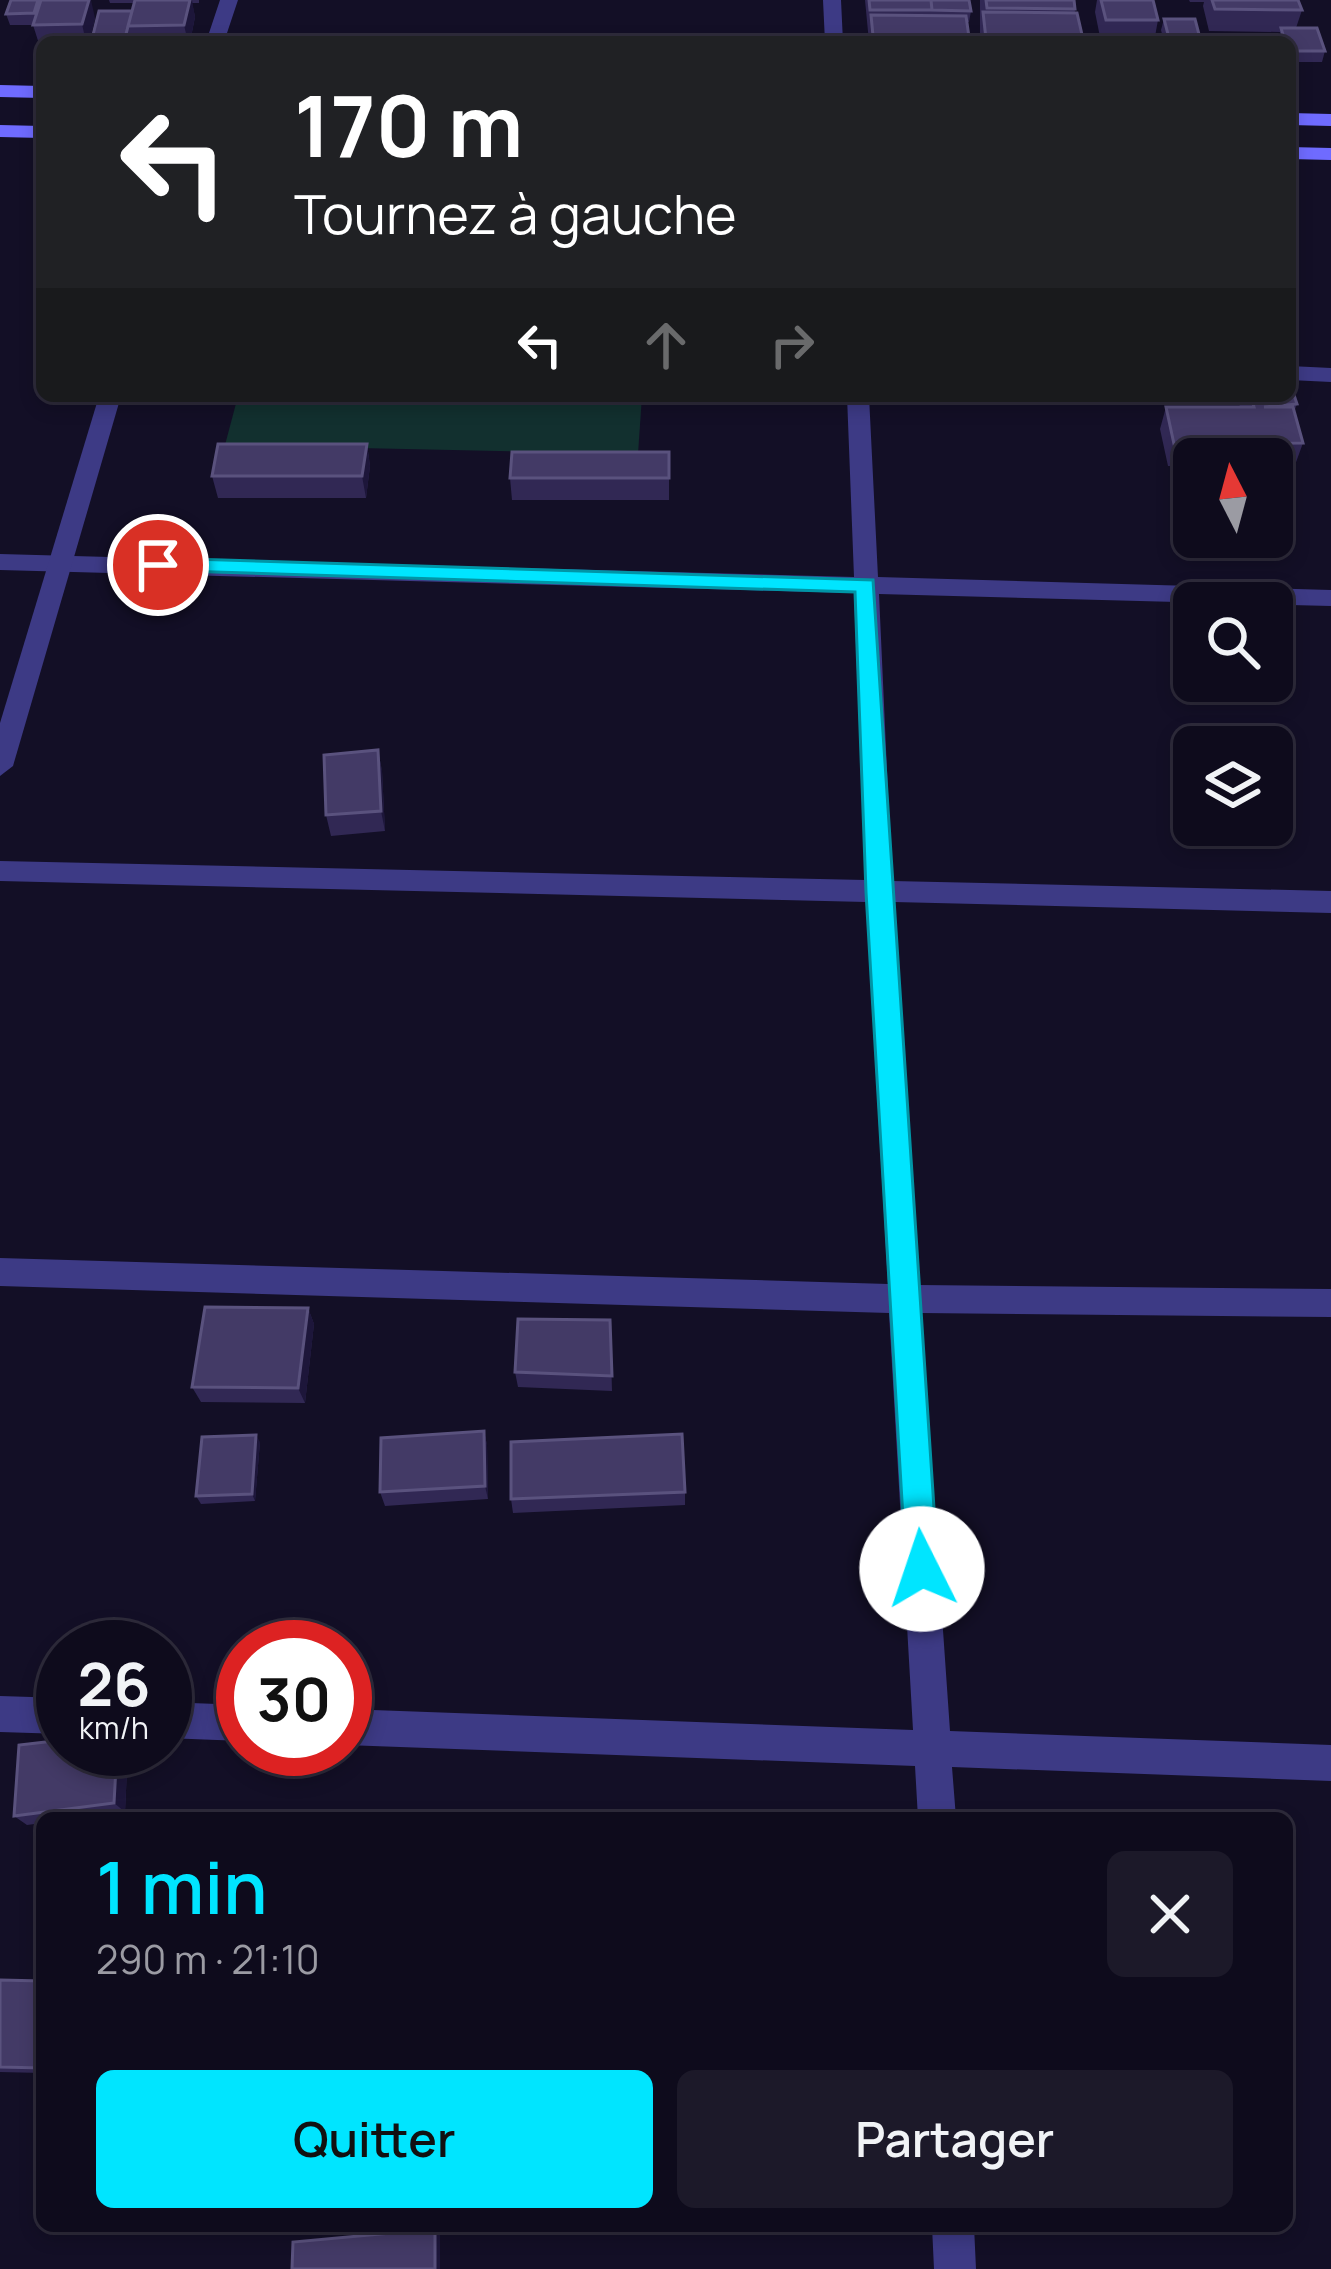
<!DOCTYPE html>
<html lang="fr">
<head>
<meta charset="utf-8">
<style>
	:root { --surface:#0e0b1c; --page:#1c1929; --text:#f1f3f6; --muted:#9b9ba3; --line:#2e2b3b; --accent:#00e5ff }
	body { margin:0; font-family:Manrope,sans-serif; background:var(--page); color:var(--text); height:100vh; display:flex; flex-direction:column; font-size:45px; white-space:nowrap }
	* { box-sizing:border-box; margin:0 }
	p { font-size:39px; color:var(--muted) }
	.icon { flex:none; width:66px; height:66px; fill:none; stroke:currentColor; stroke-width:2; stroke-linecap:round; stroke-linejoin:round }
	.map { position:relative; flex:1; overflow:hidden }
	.details { position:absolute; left:36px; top:1812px; width:1257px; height:420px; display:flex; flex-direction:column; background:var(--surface); border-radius:18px; box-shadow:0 6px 18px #0003,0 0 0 3px var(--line) }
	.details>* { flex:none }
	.hud { position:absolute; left:36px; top:36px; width:1260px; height:366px; border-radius:18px; box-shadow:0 6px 18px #0003,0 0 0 3px var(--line); background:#202124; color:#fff; overflow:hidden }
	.needle { width:78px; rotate:354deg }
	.controls { position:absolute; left:1173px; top:438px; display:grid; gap:24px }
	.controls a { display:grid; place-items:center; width:120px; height:120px; border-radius:18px; background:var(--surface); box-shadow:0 6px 18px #0003,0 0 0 3px var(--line); font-size:60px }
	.speed { position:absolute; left:36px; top:1620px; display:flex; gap:24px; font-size:60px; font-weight:700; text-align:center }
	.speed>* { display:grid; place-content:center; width:156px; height:156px; border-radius:50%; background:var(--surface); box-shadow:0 6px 18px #0003,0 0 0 3px var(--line); line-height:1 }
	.speed small { font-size:30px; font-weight:400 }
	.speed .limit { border:18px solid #d22; background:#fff; color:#111 }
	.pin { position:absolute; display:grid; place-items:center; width:102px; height:102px; color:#fff; margin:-51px; border:6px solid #fff; border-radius:50%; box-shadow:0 3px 12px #0007 }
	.me { position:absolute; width:132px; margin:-66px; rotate:356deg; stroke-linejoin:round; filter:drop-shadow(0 0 9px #0008) }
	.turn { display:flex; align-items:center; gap:42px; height:252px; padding:0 60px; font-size:54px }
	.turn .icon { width:156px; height:156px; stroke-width:2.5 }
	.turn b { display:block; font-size:84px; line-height:102px }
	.lanes { display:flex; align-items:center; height:114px; padding:0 60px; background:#0003; justify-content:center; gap:60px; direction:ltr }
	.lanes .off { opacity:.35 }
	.round { display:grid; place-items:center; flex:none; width:126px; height:126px; border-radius:18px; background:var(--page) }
	.head { display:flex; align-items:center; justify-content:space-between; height:204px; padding:0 60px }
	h1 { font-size:72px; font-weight:600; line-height:90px; color:var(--accent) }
	.primary-button { display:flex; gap:24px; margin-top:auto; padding:24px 60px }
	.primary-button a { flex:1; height:138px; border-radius:18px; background:var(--accent); color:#111; font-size:48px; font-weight:600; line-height:138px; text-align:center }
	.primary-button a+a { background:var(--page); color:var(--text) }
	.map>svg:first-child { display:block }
	.green { fill:#12302f }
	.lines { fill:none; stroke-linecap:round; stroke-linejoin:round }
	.minor { fill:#3d3a85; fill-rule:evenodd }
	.tertiary { fill:#3d3a85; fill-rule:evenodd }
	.secondary { fill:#6f6bff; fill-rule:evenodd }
	.wall { fill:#312854 }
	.shaded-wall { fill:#1d163a }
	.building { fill:#433a66; stroke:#5a527e; stroke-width:3 }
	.route { fill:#00e5ff; stroke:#0095a6; stroke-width:3 }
</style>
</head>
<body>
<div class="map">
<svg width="1331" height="2269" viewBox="0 0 1331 2269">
	<rect width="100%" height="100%" fill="#130f26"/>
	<!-- green -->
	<path class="green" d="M 238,396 L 642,396 L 638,454 L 225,445 Z"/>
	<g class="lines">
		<!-- minor -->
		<path class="minor" d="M 220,0 L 238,0 L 224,42 L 206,42 Z
			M 823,0 L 841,0 L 843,42 L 825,42 Z
			M 1290,366 L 1331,368 L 1331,382 L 1290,380 Z
			M 847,396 L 869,396 L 878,577 L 1331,590 L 1331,606 L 879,594 L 892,881 L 1331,891 L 1331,913 L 894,902 L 919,1285 L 1331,1289 L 1331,1317 L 921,1313 L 950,1731 L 1331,1745 L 1331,1781 L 952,1767 L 956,1818 L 918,1818 L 915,1766 L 345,1745 L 345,1709 L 913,1730 L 889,1313 L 0,1286 L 0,1258 L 888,1284 L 866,902 L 0,881 L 0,861 L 865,880 L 854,593 L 0,570 L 0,554 L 854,577 Z
			M 0,1696 L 63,1698 L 63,1734 L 0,1732 Z
			M 165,1702 L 243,1705 L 243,1741 L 165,1738 Z
			M 932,2226 L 974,2226 L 976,2269 L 934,2269 Z"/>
		<!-- tertiary -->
		<path class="tertiary" d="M 99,396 L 121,396 L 13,766 L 0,776 L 0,723 Z"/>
		<!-- secondary -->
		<path class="secondary" d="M 0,85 L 42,86 L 42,98 L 0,97 Z
			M 1290,113 L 1331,114 L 1331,126 L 1290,125 Z
			M 0,125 L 42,126 L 42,138 L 0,137 Z
			M 1290,147 L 1331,148 L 1331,160 L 1290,159 Z"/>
	</g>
	<!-- wall -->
	<path class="wall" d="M 11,0 L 95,18 L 89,42 L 42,42 L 42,47 L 40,47 L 33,25 L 10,25 L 6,14 Z
		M 109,0 L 199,0 L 199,3 L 192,3 L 195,17 L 190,42 L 132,42 L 131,37 L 129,42 L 92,42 L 92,39 L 132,11 L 134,3 L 110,3 Z
		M 865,0 L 969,0 L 971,11 L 969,22 L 967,22 L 969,42 L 869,42 Z
		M 980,0 L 1074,0 L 1075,13 L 1082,42 L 980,42 Z
		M 1097,0 L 1153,0 L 1158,20 L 1154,42 L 1101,42 L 1095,12 Z
		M 1189,0 L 1299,0 L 1302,10 L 1296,28 L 1325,51 L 1322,62 L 1290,62 L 1290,42 L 1279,42 L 1280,32 L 1209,31 L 1203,6 L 1204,2 L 1190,2 Z
		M 1164,19 L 1201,42 L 1164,42 L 1161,30 Z
		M 1237,396 L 1290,396 L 1297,404 L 1294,412 L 1303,443 L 1295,465 L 1272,466 L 1272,459 L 1194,459 L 1194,466 L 1168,466 L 1160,429 L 1166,407 L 1240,407 Z
		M 367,444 L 370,466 L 366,498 L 218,498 L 212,476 Z
		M 669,452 L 669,500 L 512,500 L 510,478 Z
		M 378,750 L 382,771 L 385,831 L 331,836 L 326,815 Z
		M 308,1308 L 314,1324 L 305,1403 L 201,1402 L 192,1387 Z
		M 610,1320 L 612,1391 L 518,1387 L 515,1372 Z
		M 484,1431 L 487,1445 L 488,1499 L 385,1506 L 380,1492 Z
		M 260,1442 L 255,1501 L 201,1504 L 196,1496 Z
		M 685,1492 L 685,1505 L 513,1513 L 511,1499 Z
		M 63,1749 L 128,1749 L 125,1812 L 79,1818 L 42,1818 L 42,1823 L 27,1825 L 14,1816 Z
		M 0,1980 L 42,1981 L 42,2073 L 0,2072 Z"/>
	<!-- shaded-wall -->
	<path class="shaded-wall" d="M 89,0 L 91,0 L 95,18 L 89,42 L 86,42 L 82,24 Z
		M 190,0 L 192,0 L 195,17 L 190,42 L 188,42 L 184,25 Z
		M 367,444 L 370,466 L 366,498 L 362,476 Z
		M 378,750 L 382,771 L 385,831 L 381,811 Z
		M 308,1308 L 314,1324 L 305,1403 L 298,1388 Z
		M 484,1431 L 487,1445 L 488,1499 L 485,1486 Z
		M 256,1435 L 260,1442 L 255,1501 L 252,1494 Z
		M 117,1749 L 128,1749 L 125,1812 L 114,1803 Z
		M 435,2229 L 440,2229 L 440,2269 L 435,2269 Z"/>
	<!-- building -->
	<path class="building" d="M 11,0 L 38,0 L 34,13 L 6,14 Z
		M 41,0 L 89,0 L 82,24 L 33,25 Z
		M 135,0 L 190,0 L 184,25 L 128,26 Z
		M 869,0 L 931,0 L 932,10 L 870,10 Z
		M 931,0 L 969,0 L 971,11 L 932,10 Z
		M 986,0 L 1074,0 L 1075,9 L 987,8 Z
		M 1101,0 L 1153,0 L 1158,20 L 1106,20 Z
		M 1212,0 L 1298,0 L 1302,10 L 1215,9 Z
		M 99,11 L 132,11 L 125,38 L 92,39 Z
		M 983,12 L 1077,13 L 1083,39 L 986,39 Z
		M 871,15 L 966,16 L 969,37 L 873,36 Z
		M 1164,19 L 1195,19 L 1201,42 L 1170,42 Z
		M 1281,28 L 1317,28 L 1325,51 L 1290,51 L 1290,42 L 1285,42 Z
		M 1205,36 L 1246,36 L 1248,42 L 1207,42 Z
		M 1290,383 L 1297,404 L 1264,407 L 1293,407 L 1303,443 L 1174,444 L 1166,407 L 1254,407 L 1251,396 L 1290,396 Z
		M 218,444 L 367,444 L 362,476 L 212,476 Z
		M 512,452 L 669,452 L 669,478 L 510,478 Z
		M 378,750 L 381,811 L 326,815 L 324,755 Z
		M 205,1307 L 308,1308 L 298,1388 L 192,1387 Z
		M 518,1319 L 610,1320 L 612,1376 L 515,1372 Z
		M 484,1431 L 485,1486 L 380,1492 L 381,1438 Z
		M 682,1434 L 685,1492 L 511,1499 L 511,1442 Z
		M 256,1435 L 252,1494 L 196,1496 L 202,1437 Z
		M 63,1740 L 63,1749 L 117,1749 L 114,1803 L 14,1816 L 19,1745 Z
		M 0,1980 L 42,1981 L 42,2068 L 0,2067 Z
		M 435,2229 L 435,2269 L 292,2269 L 293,2242 Z"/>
	<!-- route -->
	<path class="route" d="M 158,558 L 873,580 L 938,1569 L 933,1580 L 922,1584 L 911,1580 L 906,1569 L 866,892 L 855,592 L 150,570 L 147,565 Z"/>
</svg>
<div class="controls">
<a><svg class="needle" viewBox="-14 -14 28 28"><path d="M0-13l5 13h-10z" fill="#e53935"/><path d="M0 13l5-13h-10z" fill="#9b9ba3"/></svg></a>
<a><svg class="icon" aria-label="search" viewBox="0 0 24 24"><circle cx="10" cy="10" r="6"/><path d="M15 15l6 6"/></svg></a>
<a><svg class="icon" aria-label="layers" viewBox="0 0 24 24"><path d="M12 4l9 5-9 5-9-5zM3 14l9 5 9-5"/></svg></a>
</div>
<div class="speed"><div>26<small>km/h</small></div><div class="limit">30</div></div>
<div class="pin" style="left:158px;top:565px;background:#d93025"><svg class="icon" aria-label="arrive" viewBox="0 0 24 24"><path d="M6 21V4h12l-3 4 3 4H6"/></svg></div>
<svg class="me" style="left:922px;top:1569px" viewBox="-20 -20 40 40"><circle r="19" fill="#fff"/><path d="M0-13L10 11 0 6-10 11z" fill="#00e5ff"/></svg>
<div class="hud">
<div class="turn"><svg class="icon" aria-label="left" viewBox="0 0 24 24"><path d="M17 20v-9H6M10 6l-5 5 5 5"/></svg><div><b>170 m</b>Tournez à gauche</div></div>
<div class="lanes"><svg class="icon" aria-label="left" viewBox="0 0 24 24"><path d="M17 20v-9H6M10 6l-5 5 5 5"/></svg><svg class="icon off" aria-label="ahead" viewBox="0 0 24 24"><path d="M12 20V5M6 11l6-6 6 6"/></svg><svg class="icon off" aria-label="right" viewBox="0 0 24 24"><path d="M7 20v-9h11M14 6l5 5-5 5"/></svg></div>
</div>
<section class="details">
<div class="head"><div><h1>1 min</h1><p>290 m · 21:10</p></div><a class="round"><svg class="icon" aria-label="close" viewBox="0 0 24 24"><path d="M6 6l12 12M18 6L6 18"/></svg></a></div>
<div class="primary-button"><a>Quitter</a><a>Partager</a></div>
</section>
</div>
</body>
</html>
